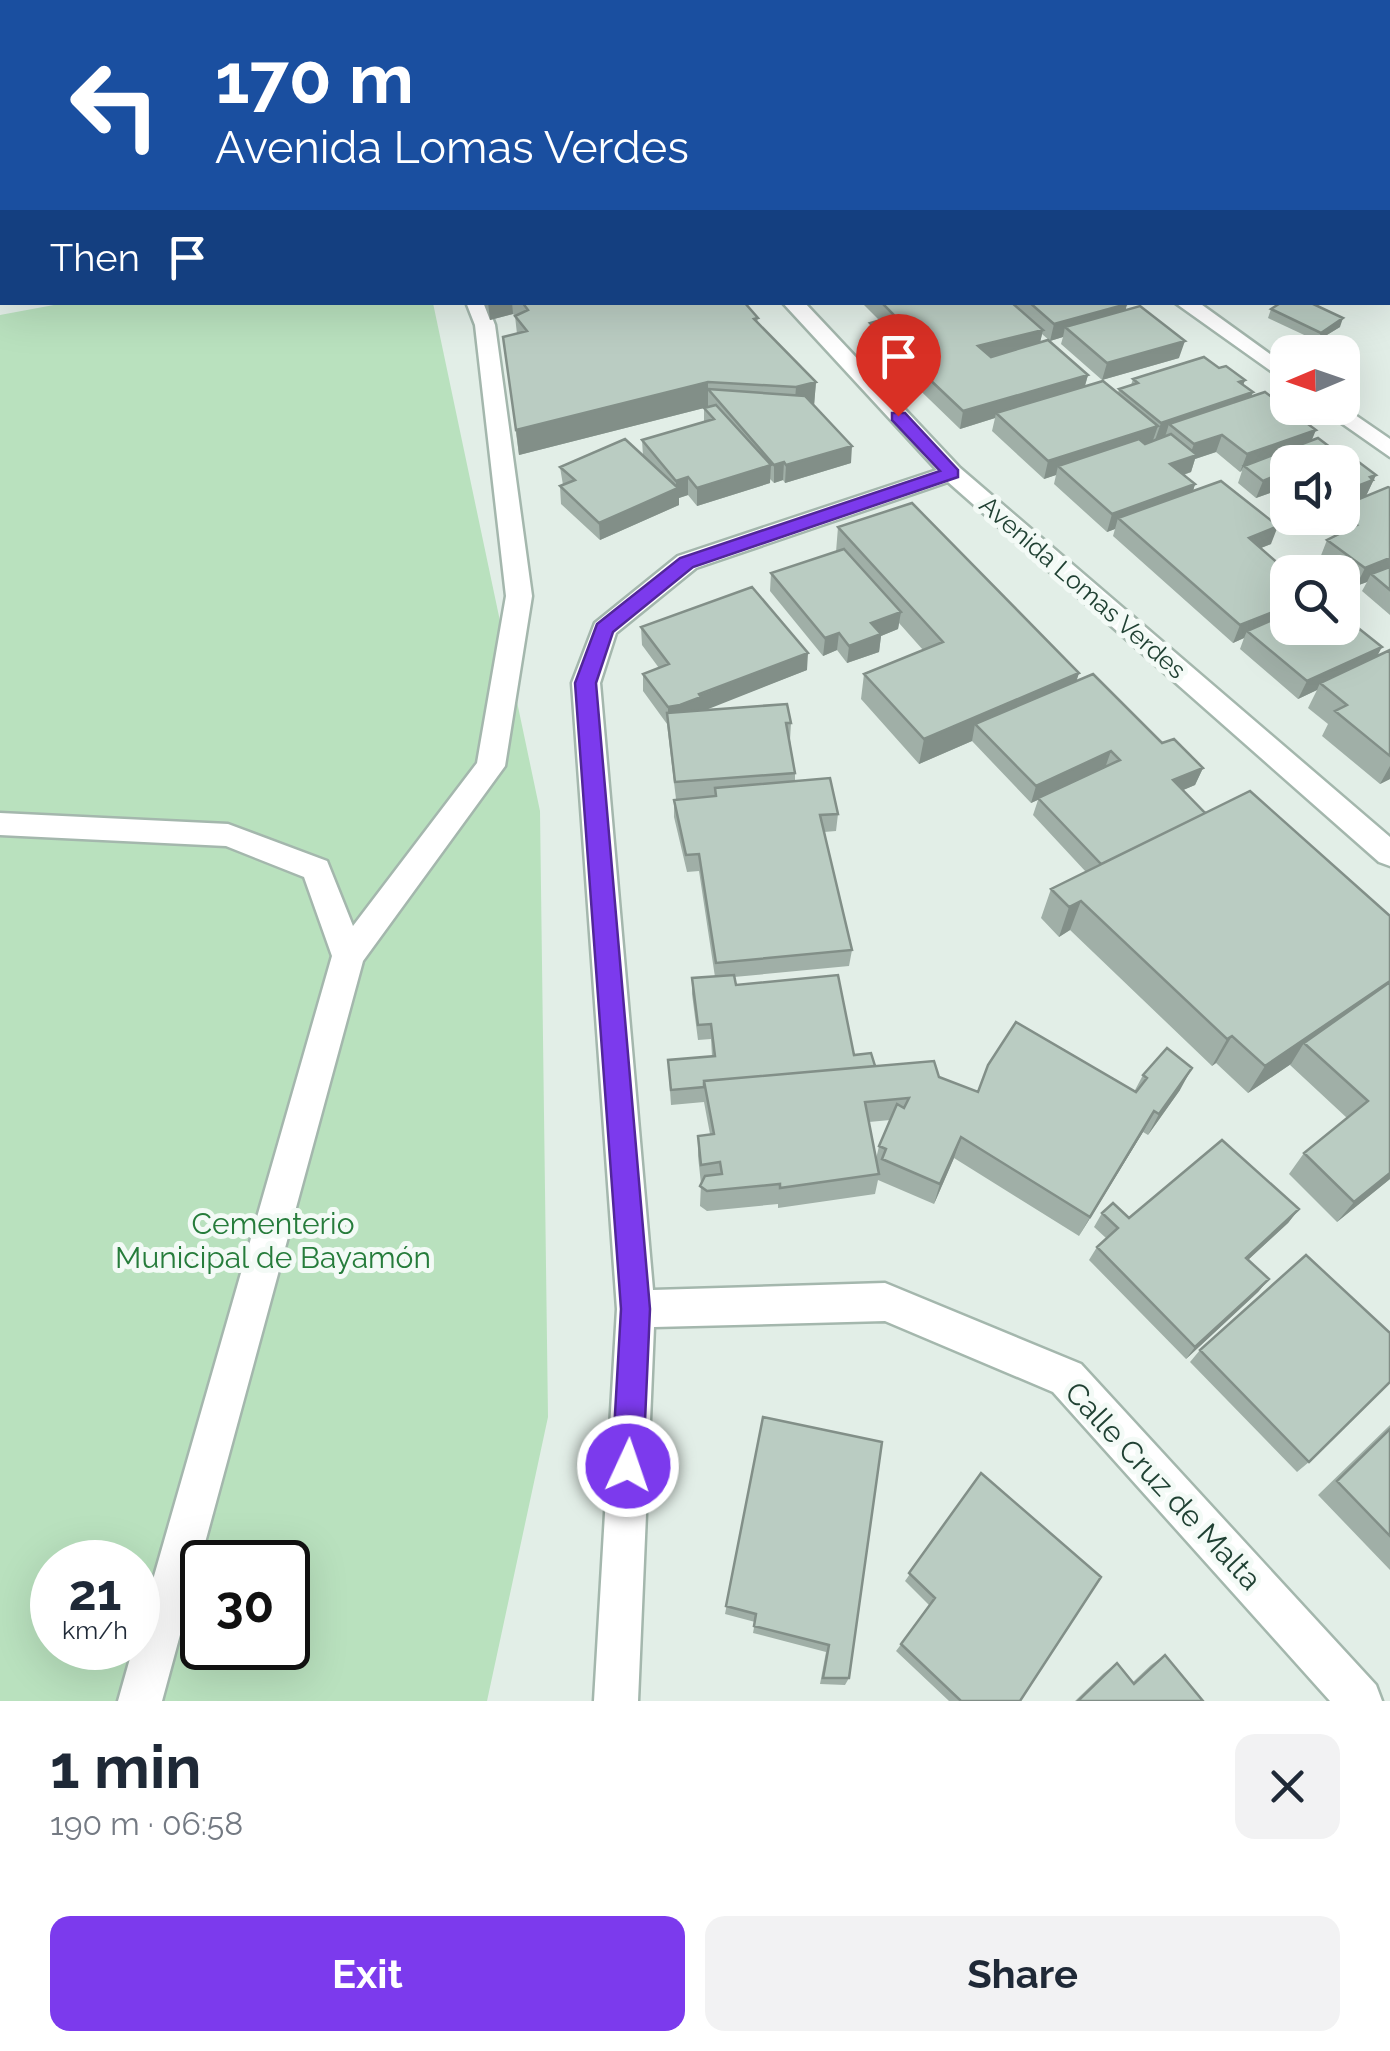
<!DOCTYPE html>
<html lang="en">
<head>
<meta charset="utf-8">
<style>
	:root { --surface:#fff; --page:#f2f2f3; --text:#1f2937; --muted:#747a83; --accent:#7c3aed }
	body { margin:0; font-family:Raleway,sans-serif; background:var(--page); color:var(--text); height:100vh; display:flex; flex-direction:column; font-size:38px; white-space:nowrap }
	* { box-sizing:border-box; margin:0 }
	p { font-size:32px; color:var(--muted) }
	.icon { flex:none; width:55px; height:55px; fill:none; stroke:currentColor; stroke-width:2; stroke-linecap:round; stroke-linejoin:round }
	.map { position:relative; height:1701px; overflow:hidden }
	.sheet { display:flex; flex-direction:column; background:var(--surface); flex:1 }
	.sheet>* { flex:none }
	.hud { position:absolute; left:0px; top:0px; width:1390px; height:305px; box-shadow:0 10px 40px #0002; background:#1a4fa0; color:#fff; overflow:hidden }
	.needle { width:65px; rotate:268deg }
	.tools { position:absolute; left:1270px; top:335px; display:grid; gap:20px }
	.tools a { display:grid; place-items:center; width:90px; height:90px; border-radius:20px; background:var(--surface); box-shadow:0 10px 40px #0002; font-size:50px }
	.speed { position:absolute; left:30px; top:1540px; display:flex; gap:20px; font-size:50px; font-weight:700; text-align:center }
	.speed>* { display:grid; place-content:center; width:130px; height:130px; border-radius:50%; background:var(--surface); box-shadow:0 10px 40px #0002; line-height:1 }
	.speed small { font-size:25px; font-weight:400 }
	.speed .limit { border:5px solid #111; border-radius:15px; background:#fff; color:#111 }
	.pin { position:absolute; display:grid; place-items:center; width:85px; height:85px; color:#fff; margin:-102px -42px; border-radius:50% 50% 50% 0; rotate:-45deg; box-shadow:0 0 10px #0007 }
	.pin .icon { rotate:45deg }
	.me { position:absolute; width:110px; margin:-55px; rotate:3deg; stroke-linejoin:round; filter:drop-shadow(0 0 8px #0008) }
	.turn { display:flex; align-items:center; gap:35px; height:210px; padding:0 50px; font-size:45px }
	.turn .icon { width:130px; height:130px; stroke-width:2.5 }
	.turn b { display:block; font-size:70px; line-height:85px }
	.then { display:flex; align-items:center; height:95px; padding:0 50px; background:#0003; gap:20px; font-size:38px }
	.round { display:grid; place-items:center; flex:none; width:105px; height:105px; border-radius:20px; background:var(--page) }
	.head { display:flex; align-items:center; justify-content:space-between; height:170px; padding:0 50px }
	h1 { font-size:60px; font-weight:700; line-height:75px }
	.action { display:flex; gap:20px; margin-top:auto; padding:20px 50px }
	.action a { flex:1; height:115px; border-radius:20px; background:var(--accent); color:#fff; font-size:40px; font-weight:700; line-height:115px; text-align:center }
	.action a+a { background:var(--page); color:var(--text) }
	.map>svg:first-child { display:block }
	.green { fill:#b9e1be; fill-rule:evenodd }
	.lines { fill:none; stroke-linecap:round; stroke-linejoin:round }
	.minor-casing { stroke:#a4b7ad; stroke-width:5 }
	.minor { fill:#fff; fill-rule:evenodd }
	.wall { fill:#a0afa7; fill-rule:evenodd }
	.shaded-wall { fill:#828f88 }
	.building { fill:#baccc2; stroke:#828f88; stroke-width:2.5 }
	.route { fill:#7c3aed; stroke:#51269a; stroke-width:2.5 }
	.labels { text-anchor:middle; stroke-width:10; stroke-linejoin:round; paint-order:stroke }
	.street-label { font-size:25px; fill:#204133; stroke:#f3faf6 }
	.near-park-label { font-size:30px; fill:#267c3b; stroke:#f3faf6 }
	.near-street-label { font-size:30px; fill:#204133; stroke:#f3faf6 }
</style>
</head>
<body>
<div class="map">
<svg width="1390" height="1701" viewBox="0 0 1390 1701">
	<rect width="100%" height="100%" fill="#e2eee7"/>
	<!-- green -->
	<path class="green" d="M 70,302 L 433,303 L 540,811 L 548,1417 L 487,1701 L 0,1701 L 0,315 ZM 52,1562 L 138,1562 L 138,1648 L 52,1648 ZM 202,1562 L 288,1562 L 288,1648 L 202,1648 Z"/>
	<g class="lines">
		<defs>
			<path id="minor" d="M 197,0 L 213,0 L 214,2 L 199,2 Z
				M 541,0 L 557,0 L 559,2 L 543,2 Z
				M 821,0 L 838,0 L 840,2 L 823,2 Z
				M 1085,0 L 1102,0 L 1104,2 L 1087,2 Z
				M 1357,0 L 1376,0 L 1378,2 L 1359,2 Z
				M 0,98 L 2,99 L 2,112 L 0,112 Z
				M 466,302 L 486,302 L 495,325 L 532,596 L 505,766 L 363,961 L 162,1701 L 118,1701 L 133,1648 L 138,1648 L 138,1632 L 332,956 L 304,877 L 226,846 L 0,835 L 0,813 L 228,824 L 327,861 L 353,926 L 477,763 L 506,596 L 475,325 Z
				M 782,302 L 804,302 L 960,468 L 1390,837 L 1390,866 L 1379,862 L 948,482 L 696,568 L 616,633 L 600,683 L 653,1290 L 885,1283 L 1081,1364 L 1376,1685 L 1382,1701 L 1330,1701 L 1053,1392 L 885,1321 L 654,1327 L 638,1701 L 594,1701 L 617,1309 L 572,683 L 595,623 L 678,556 L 937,470 Z
				M 1174,302 L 1198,302 L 1288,367 L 1288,383 Z
				M 1342,406 L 1390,439 L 1390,457 L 1320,408 Z"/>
		</defs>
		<!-- minor casing -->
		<use href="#minor" class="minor-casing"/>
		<!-- minor -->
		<use href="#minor" class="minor"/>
	</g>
	<!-- wall -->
	<path class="wall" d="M 852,0 L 962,0 L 965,2 L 854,2 Z
		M 1136,0 L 1187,0 L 1177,2 L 1140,2 Z
		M 483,302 L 744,302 L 758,318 L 757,322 L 816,382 L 814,405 L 851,463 L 785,483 L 783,480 L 774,483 L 770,479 L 770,483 L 697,506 L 688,495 L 679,498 L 679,505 L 600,540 L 561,504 L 560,486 L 563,485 L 560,467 L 643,456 L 642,440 L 704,422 L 704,408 L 708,407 L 519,455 L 503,337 L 517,334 L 515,316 L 513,314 L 490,320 Z
		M 861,302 L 1126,302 L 1127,304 L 1125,311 L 1179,358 L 1102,380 L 1061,344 L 1063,337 L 1050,341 L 1042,334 L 1040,342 L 1088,375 L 1085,386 L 1118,393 L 1119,389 L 1131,385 L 1133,379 L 1219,368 L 1245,380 L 1243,385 L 1251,397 L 1312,441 L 1351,463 L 1376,475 L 1366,496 L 1390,488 L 1390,615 L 1362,591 L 1367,582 L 1356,586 L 1342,575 L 1342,572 L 1339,572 L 1320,558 L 1327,540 L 1339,534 L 1328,526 L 1332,518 L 1342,518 L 1342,462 L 1288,462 L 1288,515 L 1278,508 L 1281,501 L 1270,493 L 1256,498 L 1238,483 L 1242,471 L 1240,472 L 1216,452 L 1195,459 L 1191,472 L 1184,475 L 1195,484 L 1193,491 L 1271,544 L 1261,548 L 1288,628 L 1377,656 L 1390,650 L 1390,779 L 1380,784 L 1322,736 L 1328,724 L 1308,708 L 1317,690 L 1298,699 L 1240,649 L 1244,638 L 1233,643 L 1113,536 L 1115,529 L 1107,532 L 1054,484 L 1056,475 L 1044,479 L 992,431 L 995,418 L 960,429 L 868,340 L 870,323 L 879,320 Z
		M 1271,309 L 1340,327 L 1317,341 L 1268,318 Z
		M 1290,518 L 1315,518 L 1298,524 Z
		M 838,527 L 1079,673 L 1076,681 L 1162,743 L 1203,768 L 1195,785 L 1183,790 L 1205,813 L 1390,916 L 1390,1179 L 1337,1222 L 1289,1174 L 1304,1153 L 1347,1118 L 1290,1065 L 1291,1064 L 1248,1093 L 1216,1063 L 1212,1066 L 1070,930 L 1059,937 L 1041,918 L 1051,889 L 1086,872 L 1033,815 L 1038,800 L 1031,803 L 972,741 L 919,764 L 861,699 L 864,674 L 923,650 L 899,623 L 898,629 L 881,636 L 879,652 L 847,663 L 837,650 L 823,656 L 770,591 L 771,573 L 836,552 Z
		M 641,627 L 807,670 L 703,710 L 791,723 L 790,740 L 795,773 L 795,781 L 838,814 L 836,831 L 824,832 L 852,950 L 849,966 L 734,977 L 736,985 L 875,1066 L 939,1077 L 978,1092 L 1134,1092 L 1143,1075 L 1180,1090 L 1148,1135 L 1143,1132 L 1079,1236 L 954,1158 L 934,1204 L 878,1180 L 875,1194 L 778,1208 L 778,1204 L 707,1211 L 700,1206 L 701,1184 L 698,1156 L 698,1136 L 710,1134 L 704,1102 L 671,1105 L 668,1060 L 712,1056 L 711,1039 L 698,1040 L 692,994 L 692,978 L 715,977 L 699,871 L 687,872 L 674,817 L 674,800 L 676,799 L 667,724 L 643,691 L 643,674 L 659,668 L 642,645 ZM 890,1120 L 879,1146 L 876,1159 L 869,1122 Z
		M 1299,1209 L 1288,1223 L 1248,1260 L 1269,1279 L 1258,1292 L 1186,1359 L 1089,1260 L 1097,1247 L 1106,1238 L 1094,1227 L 1102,1213 L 1129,1218 Z
		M 1200,1350 L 1309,1462 L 1297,1472 L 1190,1362 Z
		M 763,1417 L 849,1678 L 845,1685 L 820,1684 L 826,1652 L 753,1633 L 755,1622 L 725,1614 Z
		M 1390,1425 L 1390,1570 L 1318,1495 Z
		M 981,1473 L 1020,1701 L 949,1701 L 896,1651 L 930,1606 L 905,1581 Z
		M 1165,1655 L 1203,1701 L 1075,1701 L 1104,1673 L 1117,1663 L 1133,1682 L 1151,1665 Z"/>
	<!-- shaded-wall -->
	<path class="shaded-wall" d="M 399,0 L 421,0 L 422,2 L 399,2 Z
		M 435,0 L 481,0 L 481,2 L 426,2 L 426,1 Z
		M 756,0 L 777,0 L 777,2 L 737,2 Z
		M 869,0 L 882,0 L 882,2 L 869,2 Z
		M 1153,0 L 1187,0 L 1177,2 L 1153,2 Z
		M 0,234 L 2,234 L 2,252 L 0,253 Z
		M 488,302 L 512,302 L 513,314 L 490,320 Z
		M 1127,304 L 1123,321 L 1065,327 L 1063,337 L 1050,341 L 1054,324 Z
		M 1343,318 L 1340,327 L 1317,341 L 1321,333 Z
		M 1043,330 L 1039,347 L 975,363 L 978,346 Z
		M 1185,341 L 1179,358 L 1102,380 L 1107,363 Z
		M 1088,375 L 1083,392 L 996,413 L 995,418 L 960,429 L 963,411 Z
		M 1245,380 L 1239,397 L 1253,392 L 1246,410 L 1169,424 L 1165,437 L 1155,440 L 1161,423 Z
		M 708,382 L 708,407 L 519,455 L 516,430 Z
		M 816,382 L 814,406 L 794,412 L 796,387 Z
		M 1158,426 L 1152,443 L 1058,466 L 1056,475 L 1044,479 L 1048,461 Z
		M 1316,430 L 1309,447 L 1244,466 L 1240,472 L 1247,454 Z
		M 1222,435 L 1216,452 L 1195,459 L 1191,472 L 1164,481 L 1170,464 L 1189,457 L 1194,444 Z
		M 852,446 L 851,463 L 785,483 L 786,465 Z
		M 784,462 L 783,480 L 774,483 L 774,465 Z
		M 771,465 L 770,483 L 697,506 L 697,488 Z
		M 1277,475 L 1270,493 L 1256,498 L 1263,481 Z
		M 1376,475 L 1365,498 L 1342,506 L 1342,492 Z
		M 688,477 L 688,495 L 679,498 L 679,505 L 600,540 L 599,523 L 676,489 L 676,481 Z
		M 1195,484 L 1190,502 L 1118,518 L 1115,529 L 1107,532 L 1112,514 Z
		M 1301,518 L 1315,518 L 1298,524 Z
		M 1278,526 L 1271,544 L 1243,555 L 1249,538 Z
		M 1390,558 L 1390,572 L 1371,574 L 1367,582 L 1356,586 L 1365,568 Z
		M 1288,587 L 1288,602 L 1278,591 Z
		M 1288,606 L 1288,615 L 1247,631 L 1244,638 L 1233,643 L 1240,625 Z
		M 901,612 L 898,629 L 881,636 L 879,652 L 847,663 L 849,646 L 871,623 Z
		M 839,633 L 837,650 L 823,656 L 825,638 Z
		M 1382,647 L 1373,664 L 1320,683 L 1317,690 L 1298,699 L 1307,681 Z
		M 808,653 L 807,670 L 668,725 L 668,707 Z
		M 1079,673 L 1071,698 L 975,724 L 972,741 L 919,764 L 924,739 Z
		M 1111,751 L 1105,768 L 1031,803 L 1036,786 Z
		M 1390,766 L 1390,779 L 1380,784 Z
		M 1203,768 L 1195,785 L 1167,797 L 1173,780 Z
		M 1081,901 L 1070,930 L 1059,937 L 1069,907 Z
		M 1390,981 L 1390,995 L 1304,1043 L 1291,1064 L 1248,1093 L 1265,1066 Z
		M 1232,1036 L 1216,1063 L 1212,1066 L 1227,1039 Z
		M 1192,1068 L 1180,1090 L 1148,1135 L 1159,1114 Z
		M 1154,1111 L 1143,1132 L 1079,1236 L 1090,1217 Z
		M 961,1137 L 954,1158 L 934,1204 L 940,1184 Z
		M 1390,1173 L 1390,1179 L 1337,1222 L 1354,1202 Z
		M 1299,1209 L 1288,1223 L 1236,1271 L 1246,1258 Z
		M 1269,1279 L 1258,1292 L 1186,1359 L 1195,1347 Z"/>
	<!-- building -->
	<path class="building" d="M 5,0 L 63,0 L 64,2 L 5,2 Z
		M 259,0 L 313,0 L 315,2 L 260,2 Z
		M 484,0 L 501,0 L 503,2 L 485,2 Z
		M 599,0 L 647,0 L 649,2 L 601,2 Z
		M 726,0 L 756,0 L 737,2 L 728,2 Z
		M 885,0 L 962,0 L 965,2 L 888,2 Z
		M 986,0 L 1070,0 L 1074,2 L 975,2 Z
		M 2,182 L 2,234 L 0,234 L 0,183 Z
		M 522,302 L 744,302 L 758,318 L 754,319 L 816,382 L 796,387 L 708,382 L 516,430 L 503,337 L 527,331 L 515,316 L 528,310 Z
		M 881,302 L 1011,302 L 1043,330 L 978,346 L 991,357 L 1048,340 L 1088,375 L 963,411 L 870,323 L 895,316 Z
		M 1029,302 L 1126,302 L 1127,304 L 1054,324 Z
		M 1282,302 L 1309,302 L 1343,318 L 1321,333 L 1271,309 Z
		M 1140,306 L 1185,341 L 1107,363 L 1065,327 Z
		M 1204,357 L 1219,368 L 1226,366 L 1245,380 L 1239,382 L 1253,392 L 1161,423 L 1119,389 L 1138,383 L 1133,379 Z
		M 1103,381 L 1158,426 L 1048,461 L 996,413 Z
		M 708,389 L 805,396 L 852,446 L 786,465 L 784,462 L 774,465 Z
		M 1265,392 L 1316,430 L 1247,454 L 1222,435 L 1194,444 L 1169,424 Z
		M 716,405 L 771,465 L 697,488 L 688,477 L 676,481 L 642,440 L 714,419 L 704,408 Z
		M 1171,434 L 1197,455 L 1170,464 L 1195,484 L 1112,514 L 1058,466 L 1139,439 L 1145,444 Z
		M 1318,438 L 1351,463 L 1356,460 L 1376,475 L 1370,477 L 1373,480 L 1342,492 L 1342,462 L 1288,462 L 1288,483 L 1277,475 L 1263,481 L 1244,466 Z
		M 625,439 L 678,488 L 599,523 L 560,486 L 575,480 L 560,467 Z
		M 1221,481 L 1278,526 L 1249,538 L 1288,572 L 1288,587 L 1278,591 L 1288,600 L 1288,606 L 1240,625 L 1118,518 Z
		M 1388,487 L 1390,488 L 1390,558 L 1365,568 L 1327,540 L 1357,525 L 1342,514 L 1342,506 Z
		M 912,503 L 1079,673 L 924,739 L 864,674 L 943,642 L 838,527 Z
		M 844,549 L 901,612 L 871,623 L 881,634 L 849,646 L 839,633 L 825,638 L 771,573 Z
		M 1390,567 L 1390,590 L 1371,574 Z
		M 752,587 L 808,653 L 699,694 L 701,697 L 680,705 L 668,707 L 643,674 L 669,664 L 641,627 Z
		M 1288,613 L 1288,628 L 1342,628 L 1342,615 L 1382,647 L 1307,681 L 1247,631 Z
		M 1390,650 L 1390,756 L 1335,711 L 1347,705 L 1320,683 Z
		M 1093,674 L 1162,743 L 1174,739 L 1203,768 L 1173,780 L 1205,813 L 1101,864 L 1038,798 L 1120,760 L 1111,751 L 1036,786 L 975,724 Z
		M 787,704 L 791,723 L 786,723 L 795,773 L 675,782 L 667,713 Z
		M 830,778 L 838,814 L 820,815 L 852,950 L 716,963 L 699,854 L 686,855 L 674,800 L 716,796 L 715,788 Z
		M 1250,791 L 1390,916 L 1390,981 L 1265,1066 L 1232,1036 L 1227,1039 L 1081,901 L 1069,907 L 1051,889 Z
		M 734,975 L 736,985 L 838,975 L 854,1055 L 871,1053 L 875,1066 L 704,1081 L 704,1087 L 671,1090 L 668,1060 L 715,1056 L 711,1024 L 698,1025 L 692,978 Z
		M 1390,982 L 1390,1173 L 1354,1202 L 1304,1153 L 1368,1101 L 1304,1043 Z
		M 1016,1022 L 1136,1092 L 1147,1078 L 1143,1075 L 1167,1048 L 1192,1068 L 1159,1114 L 1154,1111 L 1090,1217 L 961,1137 L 940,1184 L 882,1159 L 886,1149 L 879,1146 L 897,1104 L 904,1108 L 909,1098 L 865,1102 L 879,1174 L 780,1188 L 780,1184 L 707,1191 L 700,1186 L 705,1176 L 722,1174 L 720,1162 L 701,1165 L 698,1136 L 714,1134 L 704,1081 L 934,1061 L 939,1077 L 978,1092 L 988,1065 Z
		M 1222,1140 L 1299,1209 L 1246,1258 L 1269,1279 L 1195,1347 L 1097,1247 L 1118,1228 L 1102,1213 L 1113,1203 L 1129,1218 Z
		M 1306,1255 L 1390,1333 L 1390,1382 L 1309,1462 L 1200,1350 Z
		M 763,1417 L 882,1442 L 849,1678 L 823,1678 L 829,1645 L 754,1626 L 756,1614 L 726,1606 Z
		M 1390,1429 L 1390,1536 L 1337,1481 Z
		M 981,1473 L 1101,1577 L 1020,1701 L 961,1701 L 901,1644 L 935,1598 L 909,1573 Z
		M 1165,1655 L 1203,1701 L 1078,1701 L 1117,1663 L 1134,1684 Z"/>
	<!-- route -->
	<path class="route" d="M 892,413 L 905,413 L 958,470 L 958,477 L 693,567 L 613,632 L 596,683 L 650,1309 L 643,1466 L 639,1477 L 628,1481 L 617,1477 L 612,1466 L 621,1309 L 575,683 L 597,624 L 680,558 L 940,471 L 892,420 Z"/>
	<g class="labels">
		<!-- street labels -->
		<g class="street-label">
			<text transform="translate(1083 587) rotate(41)" y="9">Avenida Lomas Verdes</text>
		</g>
		<!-- near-park labels -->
		<g class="near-park-label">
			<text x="273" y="1234">Cementerio<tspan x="273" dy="34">Municipal de Bayamón</tspan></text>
		</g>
		<!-- near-street labels -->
		<g class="near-street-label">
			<text transform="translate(1163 1486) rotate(47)" y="10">Calle Cruz de Malta</text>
		</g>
	</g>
</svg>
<div class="tools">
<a><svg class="needle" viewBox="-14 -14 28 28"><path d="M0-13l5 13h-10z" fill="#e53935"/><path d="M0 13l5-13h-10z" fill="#747a83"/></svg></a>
<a><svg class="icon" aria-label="sound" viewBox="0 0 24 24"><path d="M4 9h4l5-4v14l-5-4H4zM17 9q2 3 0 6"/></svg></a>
<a><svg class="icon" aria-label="search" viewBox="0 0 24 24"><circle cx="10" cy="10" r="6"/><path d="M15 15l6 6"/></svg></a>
</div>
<div class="speed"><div>21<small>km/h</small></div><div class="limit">30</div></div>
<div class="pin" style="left:898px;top:416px;background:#d93025"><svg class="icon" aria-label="arrive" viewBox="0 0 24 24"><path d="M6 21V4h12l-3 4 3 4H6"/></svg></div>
<svg class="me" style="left:628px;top:1466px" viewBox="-20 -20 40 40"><circle r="17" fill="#7c3aed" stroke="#fff" stroke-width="3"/><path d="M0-11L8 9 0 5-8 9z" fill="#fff"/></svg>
<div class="hud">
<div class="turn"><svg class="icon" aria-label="left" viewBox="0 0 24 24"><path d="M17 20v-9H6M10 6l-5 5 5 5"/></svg><div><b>170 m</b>Avenida Lomas Verdes</div></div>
<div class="then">Then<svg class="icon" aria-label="arrive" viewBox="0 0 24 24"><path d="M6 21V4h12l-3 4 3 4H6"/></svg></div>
</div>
</div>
<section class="sheet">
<div class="head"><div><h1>1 min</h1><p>190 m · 06:58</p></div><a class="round"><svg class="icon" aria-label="close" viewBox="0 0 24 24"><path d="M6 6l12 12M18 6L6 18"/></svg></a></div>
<div class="action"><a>Exit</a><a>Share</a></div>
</section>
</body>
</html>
